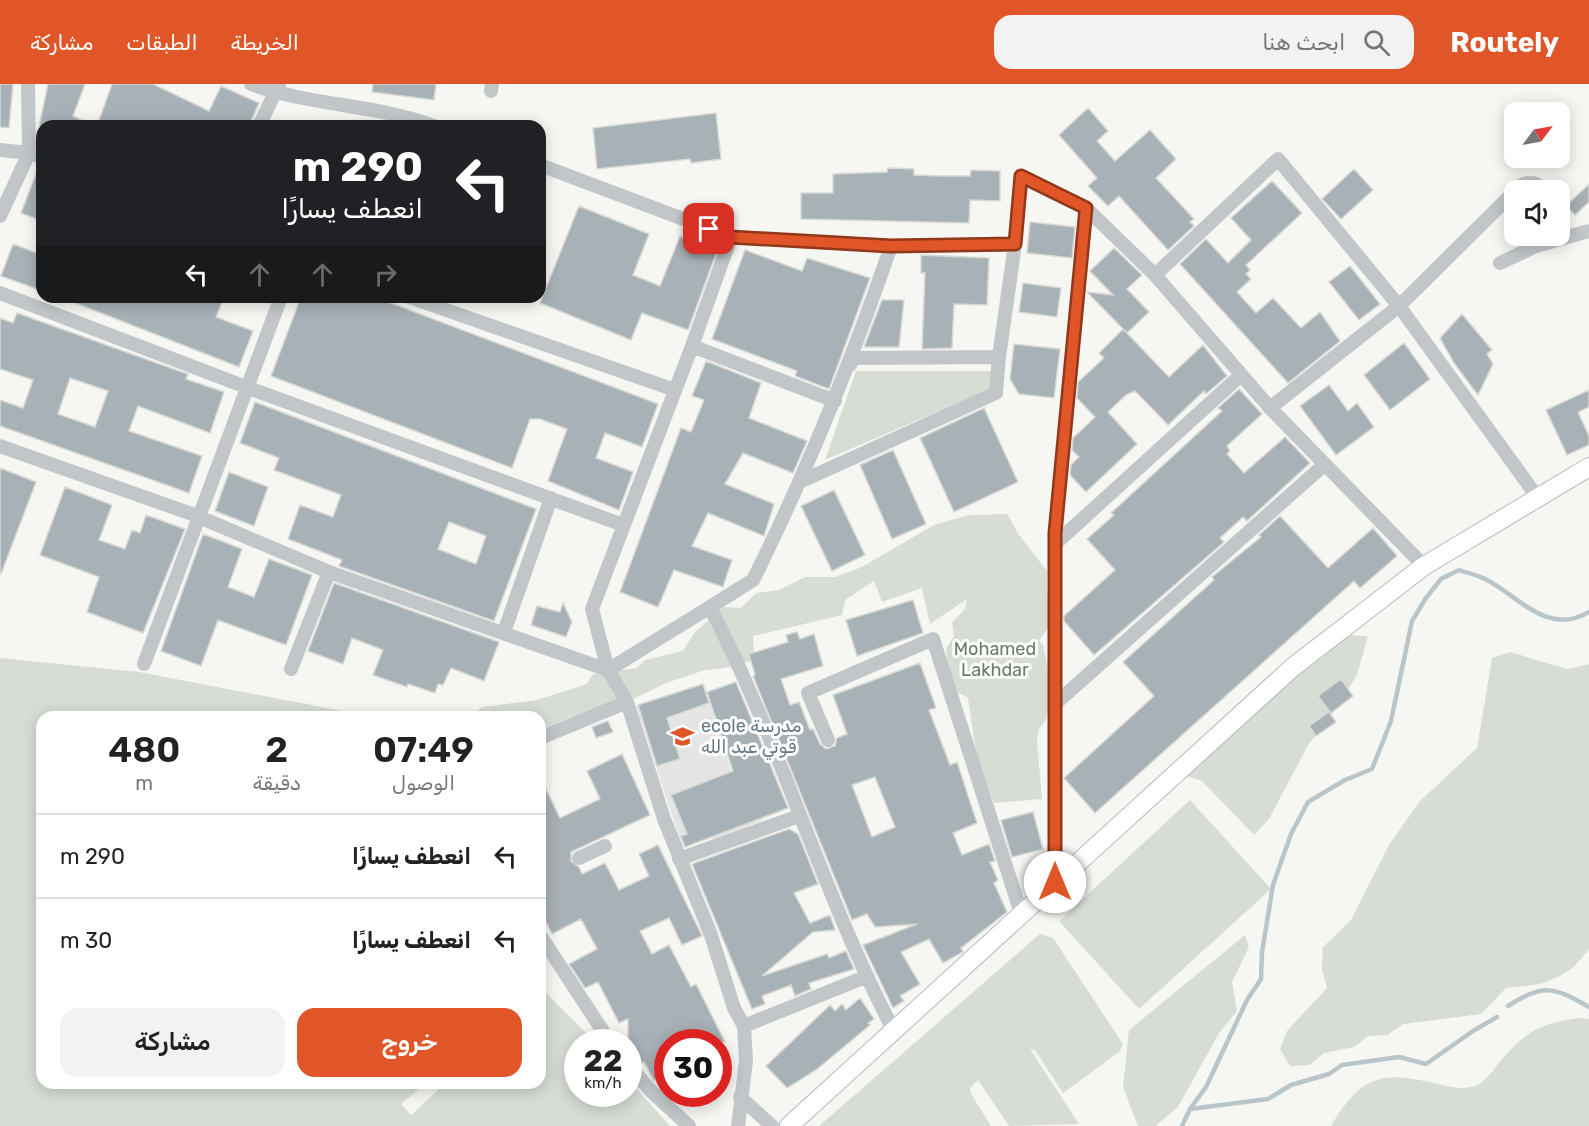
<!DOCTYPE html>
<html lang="ar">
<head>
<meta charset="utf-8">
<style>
	:root { --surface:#fff; --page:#f2f2f2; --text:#222; --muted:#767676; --line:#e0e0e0; --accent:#e15628 }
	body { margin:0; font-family:Rubik,Vazirmatn,sans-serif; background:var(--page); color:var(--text); direction:rtl; height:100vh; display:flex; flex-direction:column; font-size:22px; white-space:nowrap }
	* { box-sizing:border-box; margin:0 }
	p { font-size:20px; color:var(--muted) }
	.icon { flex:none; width:33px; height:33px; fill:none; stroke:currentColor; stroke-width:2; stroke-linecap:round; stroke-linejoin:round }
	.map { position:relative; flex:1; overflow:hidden; direction:ltr }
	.drawer { position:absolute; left:36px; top:627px; width:510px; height:378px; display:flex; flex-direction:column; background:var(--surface); border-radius:18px; box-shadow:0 3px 15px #0003; direction:rtl }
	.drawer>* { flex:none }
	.top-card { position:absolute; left:36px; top:36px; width:510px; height:183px; border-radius:18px; box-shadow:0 3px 15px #0003; direction:rtl; background:#202124; color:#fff; overflow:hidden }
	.needle { width:39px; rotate:58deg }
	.tools { position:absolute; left:1504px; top:18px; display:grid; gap:12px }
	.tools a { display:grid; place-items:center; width:66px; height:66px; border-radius:12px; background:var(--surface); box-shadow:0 3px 15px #0003; font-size:30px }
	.speed { position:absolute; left:564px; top:945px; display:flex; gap:12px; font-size:30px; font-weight:700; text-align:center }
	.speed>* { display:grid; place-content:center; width:78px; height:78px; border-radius:50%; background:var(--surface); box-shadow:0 3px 15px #0003; line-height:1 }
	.speed small { font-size:15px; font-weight:400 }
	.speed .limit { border:9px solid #d22; background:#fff; color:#111 }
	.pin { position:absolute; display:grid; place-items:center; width:51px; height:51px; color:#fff; margin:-26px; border-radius:12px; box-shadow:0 3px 9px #0006 }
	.me { position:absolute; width:66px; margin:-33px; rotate:0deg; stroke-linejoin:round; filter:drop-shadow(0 0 4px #0008) }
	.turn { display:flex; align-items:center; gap:21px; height:126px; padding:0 24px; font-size:27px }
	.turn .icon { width:78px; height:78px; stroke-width:2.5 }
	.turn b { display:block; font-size:42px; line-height:51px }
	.lanes { display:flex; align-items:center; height:57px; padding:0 24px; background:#0003; justify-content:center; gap:30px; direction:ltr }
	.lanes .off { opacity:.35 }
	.eta { display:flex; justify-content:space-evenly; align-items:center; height:102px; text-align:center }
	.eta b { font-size:36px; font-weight:600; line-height:42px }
	.primary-button { display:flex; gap:12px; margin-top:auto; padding:12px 24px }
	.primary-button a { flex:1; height:69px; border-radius:18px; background:var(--accent); color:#fff; font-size:24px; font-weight:600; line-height:69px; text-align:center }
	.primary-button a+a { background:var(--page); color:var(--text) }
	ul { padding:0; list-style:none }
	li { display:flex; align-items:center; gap:18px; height:84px; padding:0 24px; border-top:2px solid var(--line) }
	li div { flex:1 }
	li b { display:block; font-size:22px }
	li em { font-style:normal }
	header { display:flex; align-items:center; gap:36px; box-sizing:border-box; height:84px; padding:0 30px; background:var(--accent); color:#fff }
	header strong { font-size:28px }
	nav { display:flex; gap:33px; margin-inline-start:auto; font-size:21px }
	.search { width:420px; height:54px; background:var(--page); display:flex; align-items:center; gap:15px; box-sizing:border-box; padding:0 21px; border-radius:18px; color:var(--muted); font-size:22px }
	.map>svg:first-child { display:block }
	.built { fill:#e4e5e4 }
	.green { fill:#d7ddd4 }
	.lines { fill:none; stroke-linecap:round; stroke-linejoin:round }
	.stream { stroke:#b9c5c9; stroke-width:4.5 }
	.building { fill:#a8b1b6; stroke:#d8d8d5; stroke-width:1.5; fill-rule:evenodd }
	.secondary-casing { stroke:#b4b9be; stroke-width:20 }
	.minor { stroke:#c2c6c9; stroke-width:14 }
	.secondary { stroke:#fff; stroke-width:18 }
	.route-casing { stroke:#92381a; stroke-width:15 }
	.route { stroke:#e15628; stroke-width:10 }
	.labels { text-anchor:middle; stroke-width:6; stroke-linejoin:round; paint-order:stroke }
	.park-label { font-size:18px; fill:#687b64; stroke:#fff }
	.poi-label { font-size:18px; fill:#657684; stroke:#fff; text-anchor:start }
</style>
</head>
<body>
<header>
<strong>Routely</strong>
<div class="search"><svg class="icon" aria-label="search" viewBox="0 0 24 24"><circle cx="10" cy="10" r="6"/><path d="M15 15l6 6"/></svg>ابحث هنا</div>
<nav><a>الخريطة</a><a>الطبقات</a><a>مشاركة</a></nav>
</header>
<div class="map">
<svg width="1589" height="1042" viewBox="0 0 1589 1042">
	<rect width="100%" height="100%" fill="#f6f6f3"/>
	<!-- built -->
	<path class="built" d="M 704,600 L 731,686 L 745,681 L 763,736 L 715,756 L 712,752 L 682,762 L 636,622 Z"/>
	<!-- green -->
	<path class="green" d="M 856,287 L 992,287 L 995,303 L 825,376 Z
		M 1007,430 L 1019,451 L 1047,487 L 1047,508 L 1053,529 L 1050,541 L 1039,557 L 1043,561 L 1052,604 L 1046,636 L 1039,645 L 1037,657 L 1042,715 L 994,719 L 977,676 L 968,614 L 949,604 L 946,565 L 954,552 L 952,538 L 965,525 L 967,515 L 930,540 L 922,504 L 882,518 L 874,497 L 845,516 L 842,531 L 753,552 L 754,576 L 725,584 L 705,586 L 666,599 L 627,618 L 571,633 L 540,646 L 540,633 L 456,633 L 476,628 L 483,623 L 537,616 L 587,600 L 593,590 L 637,584 L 645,576 L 683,567 L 695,548 L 723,523 L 741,524 L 756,509 L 779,506 L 805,493 L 835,493 L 862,483 L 934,441 L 969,431 Z
		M 1341,551 L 1368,552 L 1357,591 L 1336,624 L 1308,661 L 1269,735 L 1254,751 L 1202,697 L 1183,691 Z
		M 1510,568 L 1567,585 L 1589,580 L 1589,865 L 1574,883 L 1558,893 L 1540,900 L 1506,904 L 1481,930 L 1403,940 L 1387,951 L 1368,952 L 1354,963 L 1324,969 L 1309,981 L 1290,982 L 1280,965 L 1287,947 L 1327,904 L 1322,885 L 1323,863 L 1351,836 L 1389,761 L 1420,717 L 1477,664 L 1492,574 Z
		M 0,574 L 139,588 L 374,633 L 42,633 L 42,999 L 426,999 L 401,1020 L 411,1031 L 446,999 L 540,999 L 540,913 L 545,908 L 595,958 L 578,958 L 578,1010 L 628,1010 L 629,996 L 670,1042 L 0,1042 Z
		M 1190,716 L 1271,805 L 1139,925 L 1059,837 Z
		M 1040,850 L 1053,854 L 1123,960 L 1119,968 L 1063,1009 L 1035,966 L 1030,965 L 1079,1040 L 1009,1042 L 978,996 L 970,1004 L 971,1010 L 991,1042 L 819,1042 Z
		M 1245,851 L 1249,863 L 1232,898 L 1237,927 L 1219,949 L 1178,1023 L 1155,1042 L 1138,1042 L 1123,1003 L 1129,946 Z
		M 1581,934 L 1589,935 L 1589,1042 L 1331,1042 C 1364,986 1387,987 1446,1002 C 1457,1004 1471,1006 1481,999 C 1489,993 1496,982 1502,975 C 1529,945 1542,939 1581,934 Z"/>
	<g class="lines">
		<!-- stream -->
		<path class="stream" d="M 1508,922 C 1544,899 1554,903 1589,923
			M 1190,1025 L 1268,1015 L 1291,1001 L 1329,990 L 1342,981 L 1399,973 L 1426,980 L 1473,947 L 1497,933
			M 1182,1042 L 1190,1025 L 1206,1003 L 1247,916 L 1261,895 L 1262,868 L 1273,801 L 1291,750 L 1308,718 L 1345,696 L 1372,685 L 1391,637 L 1412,537 L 1426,514 L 1441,495 L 1459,486 C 1467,489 1477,491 1485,495 C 1518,511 1547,553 1589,528"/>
	</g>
	<!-- building -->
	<path class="building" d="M 0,0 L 13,0 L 9,44 L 0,43 Z
		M 48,0 L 85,0 L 73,32 L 95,42 L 39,42 Z
		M 112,0 L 153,0 L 209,27 L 221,2 L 259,19 L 249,42 L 97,42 Z
		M 373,0 L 436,0 L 434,16 L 372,8 Z
		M 1088,24 L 1108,47 L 1097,57 L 1115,77 L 1150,46 L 1176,75 L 1156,94 L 1194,135 L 1190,138 L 1194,142 L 1168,166 L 1119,112 L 1108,122 L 1088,102 L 1097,94 L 1059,51 Z
		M 716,29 L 721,75 L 691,79 L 690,75 L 597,85 L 593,44 Z
		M 39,82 L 42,82 L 42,137 L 21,129 Z
		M 888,84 L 914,85 L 914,91 L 942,92 L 970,92 L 971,86 L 1000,87 L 1000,117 L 970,116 L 969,139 L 801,135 L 801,109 L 833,109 L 833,90 L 887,88 Z
		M 1354,85 L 1373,106 L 1341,135 L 1322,115 Z
		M 1272,97 L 1302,129 L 1246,181 L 1250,186 L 1246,190 L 1251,195 L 1237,208 L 1256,229 L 1273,214 L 1301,244 L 1320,228 L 1340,257 L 1288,299 L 1180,180 L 1206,155 L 1228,179 L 1251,156 L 1231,134 Z
		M 1589,100 L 1589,118 L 1575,131 L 1566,122 Z
		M 579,122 L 649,150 L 633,191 L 660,202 L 680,152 L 717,167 L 688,246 L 642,229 L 631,256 L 540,219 Z
		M 1030,138 L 1075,143 L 1072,174 L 1027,169 Z
		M 13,160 L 42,171 L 42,207 L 1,192 Z
		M 1114,164 L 1142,191 L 1127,205 L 1149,228 L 1127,249 L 1087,208 L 1113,211 L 1090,187 Z
		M 745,166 L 802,187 L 807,174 L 870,194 L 829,305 L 795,292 L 797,287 L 712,255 Z
		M 921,171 L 989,174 L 987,221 L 954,220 L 952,264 L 922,265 L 925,189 L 921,189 Z
		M 1350,182 L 1380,220 L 1359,236 L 1329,198 Z
		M 1023,199 L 1061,204 L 1057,233 L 1019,228 Z
		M 60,213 L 224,213 L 216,233 L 253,247 L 239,283 Z
		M 301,213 L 375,213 L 658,320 L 642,363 L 605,349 L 596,374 L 633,388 L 619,426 L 548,397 L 567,345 L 540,335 L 530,335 L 512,384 L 271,292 Z
		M 882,216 L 904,216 L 899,263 L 864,263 Z
		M 17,229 L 151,277 L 188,290 L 186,295 L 224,308 L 210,349 L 138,322 L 129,347 L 202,372 L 189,409 L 0,342 L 0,316 L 23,324 L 33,296 L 0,285 L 0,234 L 13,239 ZM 70,294 L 108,307 L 95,343 L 58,330 Z
		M 1462,230 L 1492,266 L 1487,270 L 1493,280 L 1478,311 L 1454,279 L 1440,254 Z
		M 1123,245 L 1169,293 L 1203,261 L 1227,292 L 1206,310 L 1204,307 L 1168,341 L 1135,307 L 1126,311 L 1108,328 L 1137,360 L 1086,408 L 1070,391 L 1071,381 L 1079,373 L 1072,366 L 1073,354 L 1095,333 L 1077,314 L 1078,298 L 1104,274 L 1099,269 Z
		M 1404,259 L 1430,295 L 1390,326 L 1364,291 Z
		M 1014,260 L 1060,265 L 1054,314 L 1019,310 L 1010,295 Z
		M 706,277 L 761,299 L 749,334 L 807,357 L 793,389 L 743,369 L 725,400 L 774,420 L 764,452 L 708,429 L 692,462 L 732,476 L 723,503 L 674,486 L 658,523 L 620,508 L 681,344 L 691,348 L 704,316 L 692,312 Z
		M 1329,301 L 1348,327 L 1357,319 L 1374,343 L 1336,371 L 1300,322 Z
		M 1239,305 L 1262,330 L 1227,362 L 1230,367 L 1227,370 L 1244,389 L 1285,353 L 1310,379 L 1247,437 L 1243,433 L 1220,454 L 1224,458 L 1094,571 L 1064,537 L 1064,532 L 1115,486 L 1087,455 L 1114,431 L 1111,429 L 1222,327 L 1218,324 Z
		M 1589,306 L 1589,323 L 1578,328 L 1589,352 L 1589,361 L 1567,371 L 1546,326 Z
		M 255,318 L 536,425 L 494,537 L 339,482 L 342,476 L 288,455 L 300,421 L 333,433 L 341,411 L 274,386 L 279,374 L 240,359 ZM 449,438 L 486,452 L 476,480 L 438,465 Z
		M 984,324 L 1018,398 L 954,428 L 920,354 Z
		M 893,366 L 926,440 L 892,455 L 860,381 Z
		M 0,384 L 36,398 L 1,490 L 0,489 Z
		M 229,388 L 268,403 L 254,442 L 215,427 Z
		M 65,403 L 112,421 L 99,456 L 125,465 L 132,446 L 140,449 L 146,431 L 185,445 L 143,549 L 87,528 L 99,493 L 40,471 Z
		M 834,406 L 865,471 L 832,487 L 801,422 Z
		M 1280,432 L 1328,484 L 1373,444 L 1397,472 L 1360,504 L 1354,497 L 1095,729 L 1064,694 L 1154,612 L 1123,578 L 1214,496 L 1212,493 L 1261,453 L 1259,451 Z
		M 203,450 L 242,465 L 228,503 L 254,513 L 269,475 L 312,491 L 286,561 L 218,536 L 201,582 L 161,567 Z
		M 334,499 L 499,558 L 484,597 L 451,584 L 443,601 L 438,600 L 435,609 L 408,600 L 407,603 L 373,591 L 383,566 L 352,554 L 343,580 L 308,567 Z
		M 913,516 L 923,549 L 857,572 L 846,536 Z
		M 563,519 L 572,538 L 566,553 L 531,541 L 537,522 L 560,528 Z
		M 797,548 L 800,555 L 814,550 L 823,582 L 781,595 L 790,621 L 799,618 L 810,646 L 813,645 L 820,660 L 826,665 L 835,662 L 837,654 L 847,650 L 833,611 L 920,579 L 936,624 L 929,626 L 950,681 L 957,678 L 977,739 L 953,749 L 962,771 L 989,760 L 995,777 L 990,778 L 998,796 L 994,799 L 1007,828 L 961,864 L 963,868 L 943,879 L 929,855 L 901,868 L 920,900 L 900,912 L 904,917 L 893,924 L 863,861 L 917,840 L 875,843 L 867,830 L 852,836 L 753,592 L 755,591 L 749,570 L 788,558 L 786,551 ZM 875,693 L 895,743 L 872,753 L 852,701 Z
		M 1341,595 L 1353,612 L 1331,629 L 1318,612 Z
		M 736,598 L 788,724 L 685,763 L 681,752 L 687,750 L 671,711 L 733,687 L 707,608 Z
		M 703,600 L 709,619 L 667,634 L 680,675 L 657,682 L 638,621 Z
		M 1329,628 L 1336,638 L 1316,652 L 1309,642 Z
		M 608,637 L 613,648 L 596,654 L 592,643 Z
		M 622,670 L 650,731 L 571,768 L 571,777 L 579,783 L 582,790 L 605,779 L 619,806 L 649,792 L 639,770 L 658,761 L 702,852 L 682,861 L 669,834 L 640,847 L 652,870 L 669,861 L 691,903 L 696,900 L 725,958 L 668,958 L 668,966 L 657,971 L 667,990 L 654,997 L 644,978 L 640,980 L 628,967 L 628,935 L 619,939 L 598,898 L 585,904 L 569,880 L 597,865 L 581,835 L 552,850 L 540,826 L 540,693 L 560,734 L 600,715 L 587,687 Z
		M 1033,728 L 1043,765 L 1012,773 L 1001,736 Z
		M 789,745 L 798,750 L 818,800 L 794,809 L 810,839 L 830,831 L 835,846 L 813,848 L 762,892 L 827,870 L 829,874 L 846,867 L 854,885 L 809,899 L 811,905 L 795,912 L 791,901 L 762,912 L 765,920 L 752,925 L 692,780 Z
		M 860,914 L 874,935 L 868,939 L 870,941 L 816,986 L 787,1004 L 766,982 L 830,921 L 835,927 L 842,920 L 846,926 Z"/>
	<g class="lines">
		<defs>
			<path id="secondary" d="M 789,1042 L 1293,583 L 1424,482 L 1589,383"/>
		</defs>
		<!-- secondary casing -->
		<use href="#secondary" class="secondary-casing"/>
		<!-- minor -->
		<path class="minor" d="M 251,0 C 310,22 375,20 434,42
			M 491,7 L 492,0
			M 259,42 L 279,0
			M 0,66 L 29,69 L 42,73
			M 540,81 L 731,153 L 692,262 L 592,525 L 608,586 L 627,618 L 664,735 L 711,851 L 734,924 L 744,942 L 746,977 L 738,1042
			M 1515,106 C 1524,97 1535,96 1544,106
			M 0,132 L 29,69 L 28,0
			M 731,153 L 891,162
			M 1500,179 L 1536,162 L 1589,147
			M 1155,191 L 1278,75 L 1399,222 L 1538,414
			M 0,209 L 246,303 L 623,441
			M 409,213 L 675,306
			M 692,262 L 835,317
			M 850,281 L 853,274 L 999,273 L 1015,160
			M 1270,324 L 1399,222 L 1515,107
			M 0,362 L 192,430 L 329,488 L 608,586
			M 802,397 L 996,309 L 999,273
			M 1055,460 L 1241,291
			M 710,523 L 753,496 L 759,484 C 811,378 853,273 891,162 L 1015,160 L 1021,92 L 1086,124
			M 504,548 L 551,414
			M 144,580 L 281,213
			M 291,585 L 329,488
			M 608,586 L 710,523 C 781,660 822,810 894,947
			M 1055,620 L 1325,380
			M 540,654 L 627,618
			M 828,656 L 808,609 L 933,555 L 1021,829
			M 579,774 L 605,762
			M 679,775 L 799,732
			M 1055,798 L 1055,449 L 1086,124 L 1155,191 L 1270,324 L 1424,482
			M 540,851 L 610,958
			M 744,942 L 865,893
			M 628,980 L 651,1007 L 689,1042
			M 740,1013 L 772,1042"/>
		<!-- secondary -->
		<use href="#secondary" class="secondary"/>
	</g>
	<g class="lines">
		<defs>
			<path id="route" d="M 709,145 L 730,153 L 891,162 L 1015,160 L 1021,92 L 1086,124 L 1055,449 L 1055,798"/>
		</defs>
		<!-- route casing -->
		<use href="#route" class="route-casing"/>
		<!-- route -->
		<use href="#route" class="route"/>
	</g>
	<!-- icons -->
	<defs>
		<symbol id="school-bare" viewBox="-9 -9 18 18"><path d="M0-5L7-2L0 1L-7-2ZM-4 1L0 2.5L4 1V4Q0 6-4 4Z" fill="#e15628" stroke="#fff" stroke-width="2.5" paint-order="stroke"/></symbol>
	</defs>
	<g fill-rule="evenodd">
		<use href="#school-bare" x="666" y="636" width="33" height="33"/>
	</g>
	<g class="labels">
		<!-- park labels -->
		<g class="park-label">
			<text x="995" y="571">Mohamed<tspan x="995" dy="21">Lakhdar</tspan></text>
		</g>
		<!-- poi labels -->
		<g class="poi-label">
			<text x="701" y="648">ecole مدرسة<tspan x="701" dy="21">قوتي عبد الله</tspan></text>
		</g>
	</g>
</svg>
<div class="tools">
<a><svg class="needle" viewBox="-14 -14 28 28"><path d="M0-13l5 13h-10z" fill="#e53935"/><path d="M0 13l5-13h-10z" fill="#767676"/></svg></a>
<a><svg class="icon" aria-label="sound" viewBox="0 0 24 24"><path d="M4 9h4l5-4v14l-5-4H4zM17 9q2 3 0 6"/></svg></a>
</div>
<div class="speed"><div>22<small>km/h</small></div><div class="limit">30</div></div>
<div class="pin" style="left:709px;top:145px;background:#d93025"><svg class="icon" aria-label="arrive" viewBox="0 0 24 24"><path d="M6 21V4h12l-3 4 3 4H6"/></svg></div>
<svg class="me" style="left:1055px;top:798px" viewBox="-20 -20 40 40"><circle r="19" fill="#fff"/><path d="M0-13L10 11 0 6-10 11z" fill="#e15628"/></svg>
<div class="top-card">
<div class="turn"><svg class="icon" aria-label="left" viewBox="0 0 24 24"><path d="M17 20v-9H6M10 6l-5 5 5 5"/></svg><div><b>290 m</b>انعطف يسارًا</div></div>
<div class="lanes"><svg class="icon" aria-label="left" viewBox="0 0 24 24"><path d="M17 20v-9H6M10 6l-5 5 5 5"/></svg><svg class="icon off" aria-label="ahead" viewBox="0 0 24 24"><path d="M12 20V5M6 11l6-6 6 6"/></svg><svg class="icon off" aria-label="ahead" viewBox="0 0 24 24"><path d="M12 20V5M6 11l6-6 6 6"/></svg><svg class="icon off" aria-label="right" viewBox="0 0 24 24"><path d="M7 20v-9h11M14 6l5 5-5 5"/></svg></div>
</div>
<section class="drawer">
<div class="eta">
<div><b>07:49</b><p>الوصول</p></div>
<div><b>2</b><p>دقيقة</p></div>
<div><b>480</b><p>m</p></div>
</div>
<ul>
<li><svg class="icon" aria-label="left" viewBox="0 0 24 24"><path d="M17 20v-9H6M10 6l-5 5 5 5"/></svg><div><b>انعطف يسارًا</b></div><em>290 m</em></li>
<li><svg class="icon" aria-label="left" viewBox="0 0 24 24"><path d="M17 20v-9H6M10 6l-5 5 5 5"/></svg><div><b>انعطف يسارًا</b></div><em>30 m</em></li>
</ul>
<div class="primary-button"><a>خروج</a><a>مشاركة</a></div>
</section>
</div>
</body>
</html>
